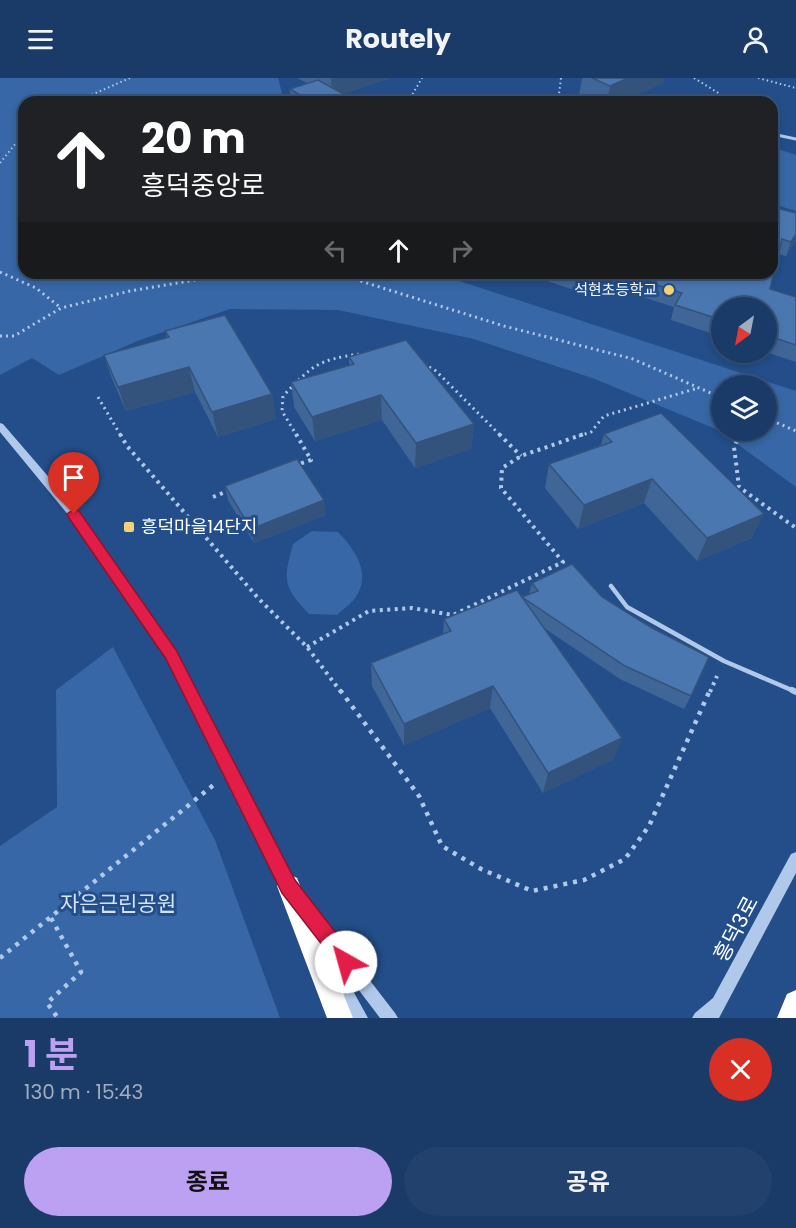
<!DOCTYPE html>
<html lang="ko">
<head>
<meta charset="utf-8">
<style>
	:root { --surface:#1a3a67; --page:#23416d; --text:#f1f3f6; --muted:#9fadc0; --line:#38547b; --accent:#bca0f2 }
	body { margin:0; font-family:Poppins,"Noto Sans KR",sans-serif; background:var(--page); color:var(--text); height:100vh; display:flex; flex-direction:column; font-size:22px; white-space:nowrap }
	* { box-sizing:border-box; margin:0 }
	p { font-size:20px; color:var(--muted) }
	.icon { flex:none; width:33px; height:33px; fill:none; stroke:currentColor; stroke-width:2; stroke-linecap:round; stroke-linejoin:round }
	.map { position:relative; height:940px; overflow:hidden }
	.details { display:flex; flex-direction:column; background:var(--surface); flex:1 }
	.details>* { flex:none }
	.top-card { position:absolute; left:18px; top:18px; width:760px; height:183px; border-radius:18px; box-shadow:0 3px 9px #0003,0 0 0 2px var(--line); background:#202124; color:#fff; overflow:hidden }
	.needle { width:39px; rotate:212deg }
	.buttons { position:absolute; left:711px; top:219px; display:grid; gap:12px }
	.buttons a { display:grid; place-items:center; width:66px; height:66px; border-radius:50%; background:var(--surface); box-shadow:0 3px 9px #0003,0 0 0 2px var(--line); font-size:30px }
	.pin { position:absolute; display:grid; place-items:center; width:51px; height:51px; color:#fff; margin:-62px -26px; border-radius:50% 50% 50% 0; rotate:-45deg; box-shadow:0 0 6px #0007 }
	.pin .icon { rotate:45deg }
	.me { position:absolute; width:66px; margin:-33px; rotate:322deg; stroke-linejoin:round; filter:drop-shadow(0 0 4px #0008) }
	.turn { display:flex; align-items:center; gap:21px; height:126px; padding:0 24px; font-size:27px }
	.turn .icon { width:78px; height:78px; stroke-width:2.5 }
	.turn b { display:block; font-size:42px; line-height:51px }
	.lanes { display:flex; align-items:center; height:57px; padding:0 24px; background:#0003; justify-content:center; gap:30px; direction:ltr }
	.lanes .off { opacity:.35 }
	.round { display:grid; place-items:center; flex:none; width:63px; height:63px; border-radius:32px; background:var(--page) }
	.head { display:flex; align-items:center; justify-content:space-between; height:102px; padding:0 24px }
	h1 { font-size:36px; font-weight:700; line-height:45px; color:var(--accent) }
	.button { display:flex; gap:12px; margin-top:auto; padding:12px 24px }
	.button a { flex:1; height:69px; border-radius:36px; background:var(--accent); color:#111; font-size:24px; font-weight:700; line-height:69px; text-align:center }
	.button a+a { background:var(--page); color:var(--text) }
	header { display:flex; justify-content:space-between; align-items:center; height:78px; padding:0 24px; background:var(--surface); font-size:27px; font-weight:700 }
	.map>svg:first-child { display:block }
	.green { fill:#3767a6; fill-rule:evenodd }
	.lines { fill:none; stroke-linecap:round; stroke-linejoin:round }
	.path-far3 { stroke:#b0c9ea; stroke-width:2; stroke-dasharray:1.5 3; stroke-linecap:butt }
	.path-far2 { stroke:#b0c9ea; stroke-width:3; stroke-dasharray:2 4; stroke-linecap:butt }
	.path-far1 { stroke:#b0c9ea; stroke-width:4; stroke-dasharray:3 4.5; stroke-linecap:butt }
	.path { stroke:#b0c9ea; stroke-width:4.5; stroke-dasharray:4 6; stroke-linecap:butt }
	.service-far2 { stroke:#b0c9ea; stroke-width:3 }
	.service-far1 { stroke:#b0c9ea; stroke-width:4.5 }
	.service { stroke:#b0c9ea; stroke-width:6 }
	.tertiary { fill:#b0c9ea; fill-rule:evenodd }
	.motorway { fill:#fff; fill-rule:evenodd }
	.wall { fill:#406698 }
	.shaded-wall { fill:#34537c }
	.building { fill:#4b77b1; stroke:#34537c; stroke-width:1.5 }
	.route { fill:#e11d48; stroke:#92132f; stroke-width:1.5 }
	.poi-dot { fill:#f5d273; stroke:#234e89; stroke-width:2 }
	.labels { text-anchor:middle; stroke-width:6; stroke-linejoin:round; paint-order:stroke }
	.far-poi-label { font-size:15px; fill:#fff; stroke:#234e89; text-anchor:end }
	.poi-label { font-size:18px; fill:#fff; stroke:#234e89; text-anchor:start }
	.near-park-label { font-size:21px; fill:#d4e4f8; stroke:#234e89 }
	.near-street-label { font-size:21px; fill:#fff; stroke:#234e89 }
</style>
</head>
<body>
<header><svg class="icon" aria-label="menu" viewBox="0 0 24 24"><path d="M4 6h16M4 12h16M4 18h16"/></svg>Routely<svg class="icon" aria-label="person" viewBox="0 0 24 24"><circle cx="12" cy="8" r="4"/><path d="M4 21q1-7 8-7t8 7"/></svg></header>
<div class="map">
<svg width="796" height="940" viewBox="0 0 796 940">
	<rect width="100%" height="100%" fill="#234e89"/>
	<!-- green -->
	<path class="green" d="M 0,0 L 278,0 L 282,15 L 268,24 L 24,24 L 24,195 L 435,195 L 796,313 L 796,409 L 718,352 L 595,301 L 474,261 L 338,232 L 230,231 L 140,262 L 59,297 L 32,280 L 0,297 ZM 722,308 L 766,308 L 766,352 L 722,352 Z
		M 772,69 L 796,77 L 796,133 L 773,126 Z
		M 312,453 L 338,454 C 354,471 371,493 357,517 C 354,524 343,531 337,537 L 309,536 C 283,509 283,502 293,466 Z
		M 113,569 L 215,762 L 280,940 L 0,940 L 0,768 L 57,729 L 56,612 Z"/>
	<g class="lines">
		<!-- path-far3 -->
		<path class="path-far3" d="M 694,0 L 733,24
			M 758,0 L 796,10
			M 75,24 L 130,0
			M 408,24 L 422,0
			M 558,24 L 561,0
			M 0,85 L 24,55"/>
		<!-- path-far2 -->
		<path class="path-far2" d="M 0,194 L 36,210 L 61,230
			M 253,195 L 354,201 L 504,248 L 633,281 L 722,320
			M 0,258 L 14,258 L 61,230 L 130,213 L 236,195
			M 424,286 L 436,293 L 501,358
			M 98,319 L 121,358
			M 766,340 L 796,353
			M 297,358 L 282,333 L 283,318 C 313,287 317,282 360,276
			M 579,358 L 591,354 L 604,338 L 698,310
			M 739,358 L 742,352"/>
		<!-- path-far1 -->
		<path class="path-far1" d="M 120,356 L 127,368 L 258,520 L 307,569 L 341,614
			M 296,356 L 311,382 L 296,387
			M 499,356 L 521,378
			M 740,356 L 734,369 L 739,409 L 796,450
			M 213,419 L 230,412
			M 307,569 L 369,533 L 412,530 L 453,537 L 563,484 L 501,410 L 502,390 L 521,378 L 584,356
			M 710,614 L 717,598"/>
		<!-- path -->
		<path class="path" d="M 340,612 L 419,718 L 442,768 L 481,791 L 532,813 L 584,802 L 625,781 L 649,748 L 710,612
			M 51,840 L 81,894 L 47,925 L 58,940
			M 0,880 L 216,705"/>
		<!-- service-far2 -->
		<path class="service-far2" d="M 772,56 L 796,61"/>
		<!-- service-far1 -->
		<path class="service-far1" d="M 611,508 L 627,529 L 724,583 L 796,614"/>
		<!-- service -->
		<path class="service" d="M 792,612 L 796,614"/>
		<!-- tertiary -->
		<path class="tertiary" d="M 0,345 L 3,346 L 78,433 L 175,573 L 295,806 L 297,811 L 295,816 L 290,818 L 285,816 L 167,579 L 70,439 L 0,354 Z
			M 796,774 L 796,795 L 719,940 L 692,940 L 695,935 L 713,920 L 791,776 Z
			M 306,824 L 311,826 L 395,935 L 398,940 L 380,940 L 336,882 L 368,940 L 352,940 L 320,880 L 322,875 L 327,873 L 330,874 L 299,831 L 301,826 Z"/>
		<!-- motorway -->
		<path class="motorway" d="M 289,796 L 297,800 L 353,940 L 327,940 L 277,808 L 281,800 Z
			M 796,912 L 796,940 L 777,940 L 787,916 Z"/>
	</g>
	<!-- wall -->
	<path class="wall" d="M 297,0 L 390,0 L 343,16 L 358,24 L 291,24 L 290,11 L 307,5 Z
		M 582,0 L 664,0 L 663,5 L 619,24 L 593,24 L 579,18 Z
		M 772,129 L 796,135 L 796,162 L 786,178 L 778,176 L 770,211 L 796,219 L 796,284 L 766,274 L 766,230 L 722,230 L 722,259 L 671,242 L 674,229 L 605,207 L 595,219 L 541,201 L 542,195 L 691,195 L 699,197 Z
		M 165,253 L 272,316 L 276,341 L 218,359 L 195,314 L 126,333 L 112,301 L 104,277 L 167,260 Z
		M 349,279 L 474,346 L 471,371 L 415,390 L 382,342 L 315,363 L 294,329 L 291,304 L 349,287 Z
		M 604,356 L 752,460 L 697,483 L 644,425 L 578,451 L 545,410 L 549,386 L 601,367 Z
		M 225,408 L 326,437 L 254,465 L 228,422 Z
		M 532,505 L 691,618 L 684,631 L 620,601 L 544,550 L 614,681 L 543,715 L 490,630 L 404,667 L 372,608 L 371,585 L 443,556 L 444,541 L 529,516 Z"/>
	<!-- shaded-wall -->
	<path class="shaded-wall" d="M 331,0 L 390,0 L 332,20 Z
		M 628,0 L 664,0 L 663,5 L 619,24 L 607,24 L 610,8 Z
		M 796,156 L 796,162 L 786,178 L 791,164 Z
		M 606,195 L 608,195 L 605,207 L 595,219 L 598,204 Z
		M 189,289 L 195,314 L 126,333 L 118,309 Z
		M 272,316 L 276,341 L 218,359 L 212,334 Z
		M 381,317 L 382,342 L 315,363 L 312,339 Z
		M 474,346 L 471,371 L 415,390 L 416,365 Z
		M 652,401 L 644,425 L 578,451 L 584,427 Z
		M 324,422 L 326,437 L 254,465 L 251,451 Z
		M 764,436 L 752,460 L 697,483 L 707,460 Z
		M 493,608 L 490,630 L 404,667 L 404,646 Z
		M 622,660 L 614,681 L 543,715 L 548,695 Z"/>
	<!-- building -->
	<path class="building" d="M 592,0 L 628,0 L 610,8 Z
		M 318,2 L 358,24 L 312,24 L 290,11 Z
		M 772,129 L 796,135 L 796,156 L 791,164 L 782,161 L 770,211 L 796,219 L 796,267 L 766,257 L 766,230 L 722,230 L 722,242 L 675,227 L 682,215 L 618,195 L 691,195 L 699,197 L 700,195 L 772,195 Z
		M 569,195 L 606,195 L 598,204 Z
		M 225,237 L 272,316 L 212,334 L 189,289 L 118,309 L 104,277 L 169,259 L 165,253 Z
		M 406,262 L 474,346 L 416,365 L 381,317 L 312,339 L 291,304 L 354,286 L 349,279 Z
		M 661,335 L 764,436 L 707,460 L 652,401 L 584,427 L 549,386 L 612,364 L 604,356 Z
		M 297,381 L 324,422 L 251,451 L 225,408 Z
		M 572,486 L 602,519 L 652,550 L 709,579 L 691,618 L 625,588 L 522,519 L 538,513 L 532,505 Z
		M 517,512 L 622,660 L 548,695 L 493,608 L 404,646 L 371,585 L 451,553 L 444,541 Z"/>
	<!-- route -->
	<path class="route" d="M 74,431 L 79,433 L 176,572 L 295,802 L 353,877 L 356,884 L 353,890 L 346,893 L 340,890 L 282,815 L 166,581 L 69,440 L 67,436 Z"/>
	<!-- markers -->
	<g class="poi-dot">
		<circle cx="669" cy="212" r="6"/>
		<rect x="123" y="443" width="12" height="12" rx="3"/>
	</g>
	<g class="labels">
		<!-- far-poi labels -->
		<g class="far-poi-label">
			<text x="657" y="217">석현초등학교</text>
		</g>
		<!-- poi labels -->
		<g class="poi-label">
			<text x="141" y="455">흥덕마을14단지</text>
		</g>
		<!-- near-park labels -->
		<g class="near-park-label">
			<text x="118" y="833">자은근린공원</text>
		</g>
		<!-- near-street labels -->
		<g class="near-street-label">
			<text transform="translate(736 851) rotate(-62)" y="7">흥덕3로</text>
		</g>
	</g>
</svg>
<div class="buttons">
<a><svg class="needle" viewBox="-14 -14 28 28"><path d="M0-13l5 13h-10z" fill="#e53935"/><path d="M0 13l5-13h-10z" fill="#9fadc0"/></svg></a>
<a><svg class="icon" aria-label="layers" viewBox="0 0 24 24"><path d="M12 4l9 5-9 5-9-5zM3 14l9 5 9-5"/></svg></a>
</div>
<div class="pin" style="left:74px;top:436px;background:#d93025"><svg class="icon" aria-label="arrive" viewBox="0 0 24 24"><path d="M6 21V4h12l-3 4 3 4H6"/></svg></div>
<svg class="me" style="left:346px;top:884px" viewBox="-20 -20 40 40"><circle r="19" fill="#fff"/><path d="M0-13L10 11 0 6-10 11z" fill="#e11d48"/></svg>
<div class="top-card">
<div class="turn"><svg class="icon" aria-label="ahead" viewBox="0 0 24 24"><path d="M12 20V5M6 11l6-6 6 6"/></svg><div><b>20 m</b>흥덕중앙로</div></div>
<div class="lanes"><svg class="icon off" aria-label="left" viewBox="0 0 24 24"><path d="M17 20v-9H6M10 6l-5 5 5 5"/></svg><svg class="icon" aria-label="ahead" viewBox="0 0 24 24"><path d="M12 20V5M6 11l6-6 6 6"/></svg><svg class="icon off" aria-label="right" viewBox="0 0 24 24"><path d="M7 20v-9h11M14 6l5 5-5 5"/></svg></div>
</div>
</div>
<section class="details">
<div class="head"><div><h1>1 분</h1><p>130 m · 15:43</p></div><a class="round" style="background:#d93025;color:#fff"><svg class="icon" aria-label="close" viewBox="0 0 24 24"><path d="M6 6l12 12M18 6L6 18"/></svg></a></div>
<div class="button"><a>종료</a><a>공유</a></div>
</section>
</body>
</html>
